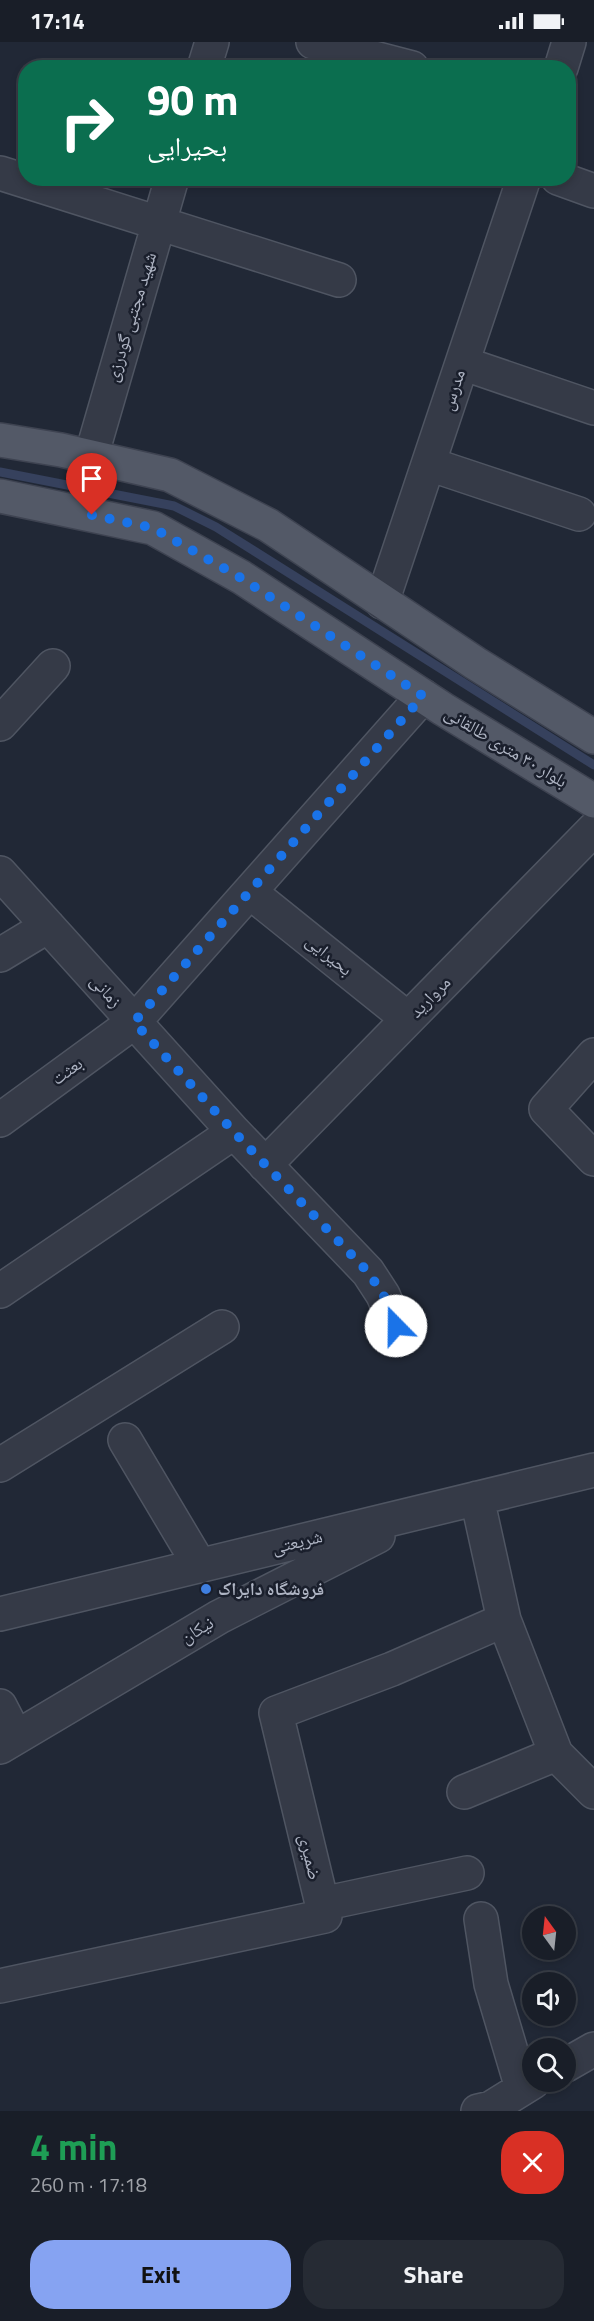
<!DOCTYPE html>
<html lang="en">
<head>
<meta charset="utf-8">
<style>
	:root { --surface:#191e28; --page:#262b34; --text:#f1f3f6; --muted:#9fa2a8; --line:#373c45; --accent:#86a3f2 }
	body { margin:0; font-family:"Titillium Web","Noto Naskh Arabic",sans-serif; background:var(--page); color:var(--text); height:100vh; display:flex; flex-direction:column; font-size:22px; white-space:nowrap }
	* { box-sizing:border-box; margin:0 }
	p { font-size:20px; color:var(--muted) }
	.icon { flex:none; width:33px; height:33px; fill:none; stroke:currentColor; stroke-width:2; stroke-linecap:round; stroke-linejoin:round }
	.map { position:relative; height:2069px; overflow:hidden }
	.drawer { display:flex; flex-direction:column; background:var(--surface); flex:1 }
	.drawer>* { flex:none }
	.guide { position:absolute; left:18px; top:18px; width:558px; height:126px; border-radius:24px; box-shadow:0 3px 9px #0003,0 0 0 2px var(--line); background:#0b6e4f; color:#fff; overflow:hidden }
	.needle { width:39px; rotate:345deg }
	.buttons { position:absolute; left:522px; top:1864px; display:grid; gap:12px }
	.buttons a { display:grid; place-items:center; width:54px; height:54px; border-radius:50%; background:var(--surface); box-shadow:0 3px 9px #0003,0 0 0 2px var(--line); font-size:30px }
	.pin { position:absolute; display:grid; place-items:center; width:51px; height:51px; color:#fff; margin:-62px -26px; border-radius:50% 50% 50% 0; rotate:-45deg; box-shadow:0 0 6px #0007 }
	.pin .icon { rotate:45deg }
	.me { position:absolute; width:66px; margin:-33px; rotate:338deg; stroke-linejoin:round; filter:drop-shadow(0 0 4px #0008) }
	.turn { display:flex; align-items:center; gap:21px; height:126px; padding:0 30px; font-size:27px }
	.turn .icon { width:78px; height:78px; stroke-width:2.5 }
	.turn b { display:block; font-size:42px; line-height:51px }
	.round { display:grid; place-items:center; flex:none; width:63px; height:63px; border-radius:24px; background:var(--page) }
	.summary { display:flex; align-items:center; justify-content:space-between; height:102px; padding:0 30px }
	h1 { font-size:36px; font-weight:700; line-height:45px; color:#1e9e55 }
	.cta { display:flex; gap:12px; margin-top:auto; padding:12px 30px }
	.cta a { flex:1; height:69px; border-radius:24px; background:var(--accent); color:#111; font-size:24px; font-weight:700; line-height:69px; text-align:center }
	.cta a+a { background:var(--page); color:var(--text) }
	.status { display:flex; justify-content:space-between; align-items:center; height:42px; padding:0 30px; background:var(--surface); direction:ltr }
	.status svg { height:16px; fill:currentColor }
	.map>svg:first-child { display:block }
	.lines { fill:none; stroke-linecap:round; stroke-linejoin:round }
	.stream { stroke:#36415d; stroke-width:9 }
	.minor-casing { stroke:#4f5562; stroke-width:36 }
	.major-casing { stroke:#3e4351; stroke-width:36 }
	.minor { stroke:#353a47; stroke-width:33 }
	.major { stroke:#535967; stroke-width:33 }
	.route { stroke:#1a73e8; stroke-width:10; stroke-dasharray:0 18 }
	.shop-dot { fill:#3f7fe0; stroke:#1a1f2c; stroke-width:2 }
	.labels { text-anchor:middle; stroke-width:5; stroke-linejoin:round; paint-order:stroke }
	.street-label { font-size:18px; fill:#afb5c4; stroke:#1a1f2c }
	.poi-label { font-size:18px; font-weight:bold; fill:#afb5c4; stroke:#1a1f2c; text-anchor:start }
</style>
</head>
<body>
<div class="status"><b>17:14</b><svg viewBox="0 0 49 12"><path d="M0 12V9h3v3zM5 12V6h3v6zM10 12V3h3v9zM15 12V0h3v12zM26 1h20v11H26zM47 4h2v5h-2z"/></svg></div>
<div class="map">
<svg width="594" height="2069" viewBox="0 0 594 2069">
	<rect width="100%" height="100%" fill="#212836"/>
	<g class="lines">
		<!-- stream -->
		<path class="stream" d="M 0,430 L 174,464 L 216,485 L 594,723"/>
		<defs>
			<path id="minor" d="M 313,0 L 412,26
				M 204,26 L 212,0
				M 561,26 L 569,0
				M 0,131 L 339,238
				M 558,136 L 594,149
				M 462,321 L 594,366
				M 91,415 L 172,136
				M 429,422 L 579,472
				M 382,560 L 524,136
				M 0,682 L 53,624
				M 0,831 L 234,1090 L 368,1230 L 383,1253 L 396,1284
				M 250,850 L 408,977
				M 0,913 L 48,884
				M 594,1013 L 546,1067 L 594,1117
				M 0,1078 L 134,980 L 423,654
				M 265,1123 L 594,787
				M 0,1249 L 234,1090
				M 125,1398 L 200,1524
				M 0,1423 L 222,1285
				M 477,1456 L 504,1578 L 556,1712 L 594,1750
				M 0,1572 L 594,1428
				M 0,1664 L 16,1695
				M 0,1705 L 219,1575 L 378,1494
				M 464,1750 L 556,1712
				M 322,1862 L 467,1831
				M 481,1877 L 491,1942 L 522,2046
				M 0,1944 L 325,1874 L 276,1671 L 392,1627 L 504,1578
				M 566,2023 L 594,2007
				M 478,2069 L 491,2066 L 533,2040"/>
			<path id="major" d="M 0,398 L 61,408 L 170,433 L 268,483 L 475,621 L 594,695
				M 0,454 L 153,486 L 241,535 L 443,667 L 594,759"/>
		</defs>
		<!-- minor casing -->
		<use href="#minor" class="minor-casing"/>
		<!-- major casing -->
		<use href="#major" class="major-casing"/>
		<!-- minor -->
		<use href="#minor" class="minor"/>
		<!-- major -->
		<use href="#major" class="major"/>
	</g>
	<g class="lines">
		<!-- route -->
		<path class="route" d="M 92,473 L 153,486 L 241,536 L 423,654 L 134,980 L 234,1090 L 368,1230 L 383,1252 L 396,1284"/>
	</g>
	<!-- markers -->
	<circle class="shop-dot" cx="206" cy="1547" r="6"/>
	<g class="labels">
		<!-- street labels -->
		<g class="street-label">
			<text transform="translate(131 275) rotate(-73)" y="6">شهید مجتبی گودرزی</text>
			<text transform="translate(453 348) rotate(-72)" y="6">مدرس</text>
			<text transform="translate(506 705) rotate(31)" y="6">بلوار ۳۰ متری طالقانی</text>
			<text transform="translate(329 913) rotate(39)" y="6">بحیرایی</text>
			<text transform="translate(106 949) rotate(48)" y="6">زمانی</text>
			<text transform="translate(430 955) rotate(-46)" y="6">مروارید</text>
			<text transform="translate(67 1029) rotate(-36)" y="6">بعثت</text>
			<text transform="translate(297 1500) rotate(-14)" y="6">شریعتی</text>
			<text transform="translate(197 1588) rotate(-31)" y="6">نیکان</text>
			<text transform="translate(310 1815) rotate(77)" y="6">ضمیری</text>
		</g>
		<!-- poi labels -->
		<g class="poi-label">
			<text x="218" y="1553">فروشگاه دایراک</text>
		</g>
	</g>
</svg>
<div class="buttons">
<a><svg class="needle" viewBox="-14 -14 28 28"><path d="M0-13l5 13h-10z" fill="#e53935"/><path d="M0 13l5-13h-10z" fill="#9fa2a8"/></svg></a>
<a><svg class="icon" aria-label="sound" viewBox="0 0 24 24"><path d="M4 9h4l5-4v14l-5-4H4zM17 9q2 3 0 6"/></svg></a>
<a><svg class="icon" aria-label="search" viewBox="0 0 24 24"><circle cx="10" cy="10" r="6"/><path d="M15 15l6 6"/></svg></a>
</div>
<div class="pin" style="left:92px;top:473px;background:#d93025"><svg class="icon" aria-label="arrive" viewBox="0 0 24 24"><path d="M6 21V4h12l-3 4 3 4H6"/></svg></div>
<svg class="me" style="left:396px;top:1284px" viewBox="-20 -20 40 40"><circle r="19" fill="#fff"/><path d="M0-13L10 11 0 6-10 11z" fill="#1a73e8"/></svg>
<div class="guide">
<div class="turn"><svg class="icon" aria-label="right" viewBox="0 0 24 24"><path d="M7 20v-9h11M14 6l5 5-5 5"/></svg><div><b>90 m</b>بحیرایی</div></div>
</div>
</div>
<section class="drawer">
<div class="summary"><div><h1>4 min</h1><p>260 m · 17:18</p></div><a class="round" style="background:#d93025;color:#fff"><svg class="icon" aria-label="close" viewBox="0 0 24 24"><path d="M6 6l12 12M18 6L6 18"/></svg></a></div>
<div class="cta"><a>Exit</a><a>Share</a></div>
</section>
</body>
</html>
